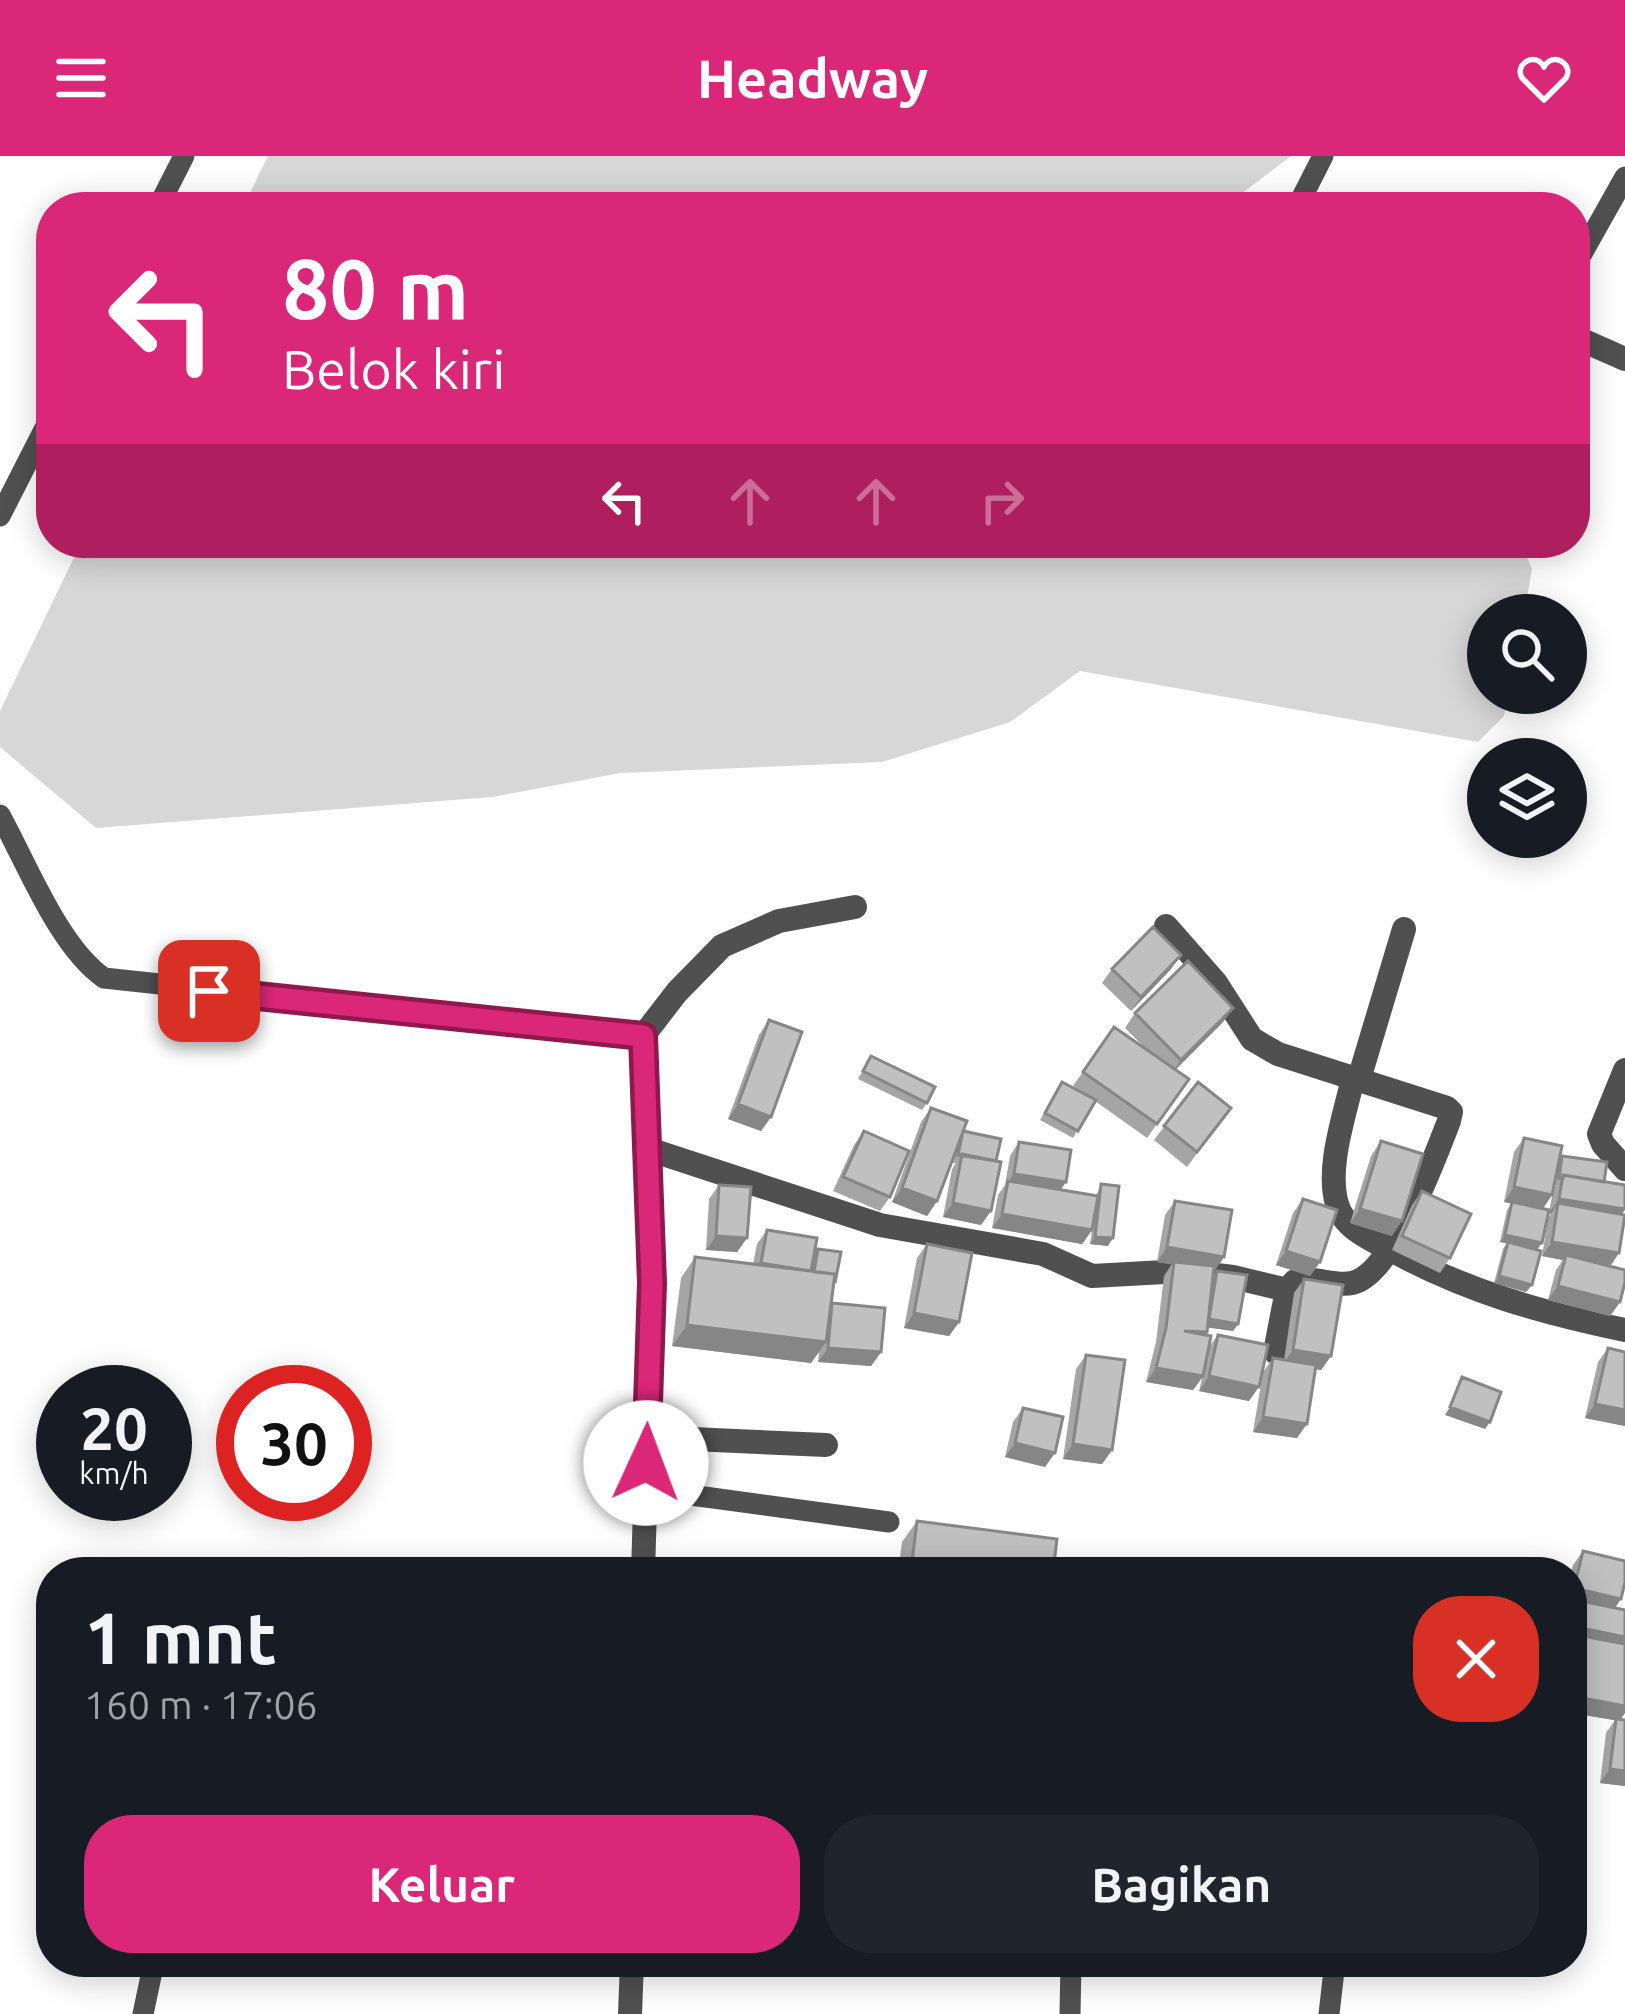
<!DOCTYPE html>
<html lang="id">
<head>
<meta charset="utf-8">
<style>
	:root { --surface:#171b24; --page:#20242c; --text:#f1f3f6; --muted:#9ea1a6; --accent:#db2777 }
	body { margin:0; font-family:Ubuntu,sans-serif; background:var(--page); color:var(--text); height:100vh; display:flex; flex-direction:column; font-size:45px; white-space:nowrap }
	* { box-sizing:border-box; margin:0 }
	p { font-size:39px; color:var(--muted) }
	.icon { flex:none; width:66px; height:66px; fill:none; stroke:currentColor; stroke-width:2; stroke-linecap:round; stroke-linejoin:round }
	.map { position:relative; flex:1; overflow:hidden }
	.sheet { position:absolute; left:36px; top:1401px; width:1551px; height:420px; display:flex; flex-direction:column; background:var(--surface); border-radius:48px; box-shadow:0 6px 30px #0003 }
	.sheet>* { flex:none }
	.hud { position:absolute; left:36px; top:36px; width:1554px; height:366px; border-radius:48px; box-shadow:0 6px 30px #0003; background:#db2777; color:#fff; overflow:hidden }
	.fabs { position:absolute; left:1467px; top:438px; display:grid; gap:24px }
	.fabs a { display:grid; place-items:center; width:120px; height:120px; border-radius:50%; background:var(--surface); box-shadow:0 6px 30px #0003; font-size:60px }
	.speed { position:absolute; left:36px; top:1209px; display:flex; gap:24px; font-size:60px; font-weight:700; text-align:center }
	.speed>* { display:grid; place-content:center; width:156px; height:156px; border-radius:50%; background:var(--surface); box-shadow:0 6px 30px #0003; line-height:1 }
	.speed small { font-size:30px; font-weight:400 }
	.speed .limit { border:18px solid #d22; background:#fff; color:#111 }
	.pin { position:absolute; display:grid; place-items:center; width:102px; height:102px; color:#fff; margin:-51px; border-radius:24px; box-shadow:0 6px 18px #0006 }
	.me { position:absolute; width:132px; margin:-66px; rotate:2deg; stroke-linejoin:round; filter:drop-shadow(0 0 9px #0008) }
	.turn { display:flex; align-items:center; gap:42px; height:252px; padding:0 48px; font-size:54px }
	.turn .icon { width:156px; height:156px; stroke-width:2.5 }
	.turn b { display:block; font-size:84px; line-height:102px }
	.lanes { display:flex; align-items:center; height:114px; padding:0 48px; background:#0003; justify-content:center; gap:60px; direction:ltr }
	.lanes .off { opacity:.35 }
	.round { display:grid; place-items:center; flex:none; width:126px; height:126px; border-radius:48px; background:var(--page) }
	.overview { display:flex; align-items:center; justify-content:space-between; height:204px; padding:0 48px }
	h1 { font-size:72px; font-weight:700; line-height:90px }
	.action { display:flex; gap:24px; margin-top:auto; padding:24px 48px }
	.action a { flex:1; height:138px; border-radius:48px; background:var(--accent); color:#fff; font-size:48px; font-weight:700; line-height:138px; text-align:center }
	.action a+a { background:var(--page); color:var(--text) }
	header { display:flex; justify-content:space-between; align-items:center; height:156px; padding:0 48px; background:var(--accent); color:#fff; font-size:54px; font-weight:700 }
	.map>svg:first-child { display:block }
	.green { fill:#d7d7d7 }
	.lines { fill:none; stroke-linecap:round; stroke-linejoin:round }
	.service { stroke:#505050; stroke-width:21 }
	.minor { stroke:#505050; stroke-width:24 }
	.wall { fill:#a5a5a5 }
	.shaded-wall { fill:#868686 }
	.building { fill:#c0c0c0; stroke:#868686; stroke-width:3 }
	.route-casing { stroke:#8e194d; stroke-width:30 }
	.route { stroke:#db2777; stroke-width:21 }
</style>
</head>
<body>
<header><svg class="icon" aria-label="menu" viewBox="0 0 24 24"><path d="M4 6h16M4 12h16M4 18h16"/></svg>Headway<svg class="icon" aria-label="heart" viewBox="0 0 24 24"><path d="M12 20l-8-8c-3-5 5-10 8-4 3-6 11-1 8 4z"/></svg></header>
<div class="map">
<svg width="1625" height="1858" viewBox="0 0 1625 1858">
	<rect width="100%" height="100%" fill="#fff"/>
	<!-- green -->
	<path class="green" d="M 268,0 L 1291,0 L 1224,51 L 243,51 Z
		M 81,387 L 1521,387 L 1532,413 L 1524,459 L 1488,459 L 1488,537 L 1509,537 L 1504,560 L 1478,586 L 1080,515 L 1010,566 L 882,606 L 621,617 L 492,641 L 96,672 L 0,591 L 0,555 Z"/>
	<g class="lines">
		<!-- service -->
		<path class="service" d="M 158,51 L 184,0
			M 1297,51 L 1323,0
			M 1575,110 L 1625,21
			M 0,360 L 51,260
			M 0,659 C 27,708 59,791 104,822 L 643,880
			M 646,1333 L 889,1366
			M 143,1858 L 154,1806
			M 1070,1858 L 1071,1806
			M 1329,1858 L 1335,1806"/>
		<!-- minor -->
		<path class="minor" d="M 1575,181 L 1625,203
			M 1166,770 L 1216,827 L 1252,883 L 1278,898 L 1353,922 C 1345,959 1326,1011 1337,1048 C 1343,1072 1372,1084 1391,1094 C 1468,1136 1540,1156 1625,1174
			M 1625,914 L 1599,978 L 1603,988 L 1625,1013
			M 1359,923 L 1404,773
			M 648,993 L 880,1069 L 1043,1098 L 1092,1120 L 1183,1115 L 1233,1121 L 1287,1134
			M 1275,1196 L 1287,1134 L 1295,1125 C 1314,1120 1334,1131 1352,1127 C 1392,1119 1435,1001 1449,965 L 1451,956 L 1447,952 L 1353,922
			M 647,1281 L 826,1289
			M 643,1416 L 652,1127 L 643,880 L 677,836 L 722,790 L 779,765 L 855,751
			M 630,1858 L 632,1806"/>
	</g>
	<!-- wall -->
	<path class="wall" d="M 1112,813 L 1171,813 L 1131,855 L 1102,827 Z
		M 1233,852 L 1223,866 L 1175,914 L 1189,923 L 1147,982 L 1095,945 L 1073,982 L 1040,964 L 1062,926 L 1083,937 L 1073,930 L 1114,871 L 1147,894 L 1125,872 L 1135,857 Z
		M 769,864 L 771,961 L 761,975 L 728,963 L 759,879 Z
		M 871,900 L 927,947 L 922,954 L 858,923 Z
		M 1198,926 L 1231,952 L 1187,1011 L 1154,984 Z
		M 931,952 L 963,975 L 981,1069 L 943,1061 L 952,1013 L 956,1007 L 953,1007 L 955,998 L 937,1045 L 927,1060 L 892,1046 L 921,966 Z
		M 864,975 L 890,1041 L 880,1055 L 833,1035 L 854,989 Z
		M 1524,982 L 1559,1005 L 1562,1000 L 1604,1026 L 1625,1054 L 1622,1058 L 1610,1110 L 1620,1146 L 1610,1160 L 1548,1144 L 1556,1114 L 1563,1104 L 1542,1100 L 1548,1062 L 1551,1058 L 1549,1057 L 1553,1034 L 1556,1029 L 1554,1029 L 1542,1053 L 1532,1129 L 1526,1136 L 1494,1127 L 1503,1093 L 1507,1087 L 1500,1086 L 1507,1054 L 1512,1047 L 1504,1046 L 1514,996 Z
		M 1381,985 L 1392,1080 L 1350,1067 L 1371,1000 Z
		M 1019,986 L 1066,1026 L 1060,1034 L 1096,1040 L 1101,1028 L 1108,1090 L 1090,1088 L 1092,1074 L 1082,1088 L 992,1072 L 998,1039 L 1005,1029 L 1010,1000 Z
		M 719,1029 L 747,1082 L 737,1096 L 706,1094 L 709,1043 Z
		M 1422,1035 L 1450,1102 L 1440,1117 L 1392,1094 L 1412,1049 Z
		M 1303,1043 L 1320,1106 L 1310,1120 L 1276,1109 L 1293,1057 Z
		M 1175,1045 L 1224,1101 L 1214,1115 L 1213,1121 L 1217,1115 L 1238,1168 L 1233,1175 L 1207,1171 L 1204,1179 L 1208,1192 L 1218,1179 L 1249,1245 L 1199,1235 L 1202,1222 L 1193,1234 L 1146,1226 L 1156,1186 L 1164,1120 L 1172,1108 L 1157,1106 L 1165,1059 Z
		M 767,1074 L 814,1099 L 818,1093 L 833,1130 L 831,1148 L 881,1196 L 871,1210 L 818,1206 L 819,1196 L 811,1207 L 672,1190 L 681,1122 L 695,1101 L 753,1108 L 757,1088 Z
		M 927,1088 L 959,1166 L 949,1180 L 904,1172 L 917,1102 Z
		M 1304,1123 L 1331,1200 L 1321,1214 L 1316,1213 L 1297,1282 L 1253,1276 L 1263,1216 L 1273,1202 L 1284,1204 L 1294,1137 Z
		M 1608,1192 L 1625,1270 L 1585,1262 L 1598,1206 Z
		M 1086,1199 L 1112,1294 L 1102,1308 L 1063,1303 L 1076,1213 Z
		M 1023,1252 L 1045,1311 L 1005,1301 L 1013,1266 Z
		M 917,1365 L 1053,1416 L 898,1416 L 902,1386 Z
		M 1583,1395 L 1621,1443 L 1615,1452 L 1625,1550 L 1625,1557 L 1620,1564 L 1625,1564 L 1625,1630 L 1600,1627 L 1606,1577 L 1615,1564 L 1572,1557 L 1571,1416 L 1573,1409 Z"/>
	<!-- shaded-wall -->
	<path class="shaded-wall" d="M 1181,799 L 1171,813 L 1131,855 L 1141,841 Z
		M 1233,852 L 1223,866 L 1171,918 L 1181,904 Z
		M 738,948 L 771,961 L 761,975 L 728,963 Z
		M 1014,1018 L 1066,1026 L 1056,1040 L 1007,1027 Z
		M 1514,1031 L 1552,1039 L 1542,1054 L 1504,1046 Z
		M 902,1032 L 937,1045 L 927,1060 L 892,1046 Z
		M 1559,1043 L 1625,1053 L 1615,1068 L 1558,1047 L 1551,1058 L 1549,1057 Z
		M 953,1047 L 991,1055 L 981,1069 L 943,1061 Z
		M 1360,1053 L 1402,1065 L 1392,1080 L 1350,1067 Z
		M 1002,1058 L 1092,1074 L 1082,1088 L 992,1072 Z
		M 1505,1079 L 1542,1087 L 1537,1094 L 1500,1086 Z
		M 716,1080 L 747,1082 L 737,1096 L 706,1094 Z
		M 1095,1081 L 1113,1082 L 1108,1090 L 1090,1088 Z
		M 1552,1086 L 1619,1097 L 1609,1112 L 1566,1099 L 1563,1104 L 1542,1100 Z
		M 1167,1091 L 1224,1101 L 1214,1116 L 1157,1106 Z
		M 1286,1095 L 1320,1106 L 1310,1120 L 1276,1109 Z
		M 1499,1120 L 1532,1129 L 1526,1136 L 1494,1127 Z
		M 1558,1130 L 1620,1146 L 1610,1160 L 1548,1144 Z
		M 914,1157 L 959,1166 L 949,1180 L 904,1172 Z
		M 1209,1163 L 1238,1168 L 1233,1175 L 1204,1171 Z
		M 687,1169 L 826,1186 L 811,1207 L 672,1190 Z
		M 828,1192 L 881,1196 L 871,1210 L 818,1206 Z
		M 1293,1194 L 1331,1200 L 1321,1214 L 1283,1208 Z
		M 1156,1212 L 1203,1220 L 1193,1234 L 1146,1226 Z
		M 1209,1220 L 1259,1231 L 1249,1245 L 1199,1235 Z
		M 1595,1248 L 1625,1254 L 1625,1270 L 1585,1262 Z
		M 1450,1251 L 1490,1266 L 1485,1273 L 1445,1259 Z
		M 1263,1261 L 1307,1268 L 1297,1282 L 1253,1276 Z
		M 1015,1287 L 1055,1297 L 1045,1311 L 1005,1301 Z
		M 1073,1288 L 1112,1294 L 1102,1308 L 1063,1303 Z
		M 1574,1432 L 1621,1443 L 1611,1457 L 1572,1448 L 1572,1435 Z
		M 1572,1470 L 1625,1481 L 1625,1497 L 1572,1486 Z
		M 1572,1540 L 1625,1550 L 1625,1557 L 1619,1565 L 1572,1557 Z
		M 1610,1613 L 1625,1615 L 1625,1630 L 1600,1627 Z"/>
	<!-- building -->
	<path class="building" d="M 1153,771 L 1181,799 L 1141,841 L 1112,813 Z
		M 1188,805 L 1233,852 L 1181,904 L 1135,857 Z
		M 769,864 L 802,876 L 771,961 L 738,948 Z
		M 1114,871 L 1189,923 L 1157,968 L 1083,916 Z
		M 871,900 L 935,931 L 927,947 L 863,915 Z
		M 1062,926 L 1096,944 L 1078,975 L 1045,957 Z
		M 1198,926 L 1231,952 L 1197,996 L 1164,970 Z
		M 931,952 L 967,965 L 937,1045 L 902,1032 Z
		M 864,975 L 909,995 L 890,1041 L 843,1021 Z
		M 963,975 L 1001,983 L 996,1005 L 958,999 Z
		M 1524,982 L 1562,990 L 1552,1039 L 1514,1031 Z
		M 1381,985 L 1423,998 L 1402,1065 L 1360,1053 Z
		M 1019,986 L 1071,994 L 1066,1026 L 1014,1018 Z
		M 962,998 L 1001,1006 L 991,1055 L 953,1047 Z
		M 1562,1000 L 1607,1006 L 1604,1026 L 1563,1019 L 1563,1022 L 1559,1022 Z
		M 1563,1019 L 1625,1029 L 1625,1053 L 1559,1043 Z
		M 1008,1025 L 1098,1040 L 1092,1074 L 1002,1058 Z
		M 1101,1028 L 1119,1030 L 1113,1082 L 1095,1081 Z
		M 719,1029 L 751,1031 L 747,1082 L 716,1080 Z
		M 1422,1035 L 1471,1058 L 1450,1102 L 1402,1080 Z
		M 1303,1043 L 1337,1054 L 1320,1106 L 1286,1095 Z
		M 1175,1045 L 1232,1054 L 1224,1101 L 1167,1091 Z
		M 1512,1046 L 1549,1054 L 1542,1087 L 1505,1079 Z
		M 1558,1047 L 1625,1059 L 1619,1097 L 1552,1086 Z
		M 767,1074 L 817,1082 L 811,1115 L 761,1107 Z
		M 1508,1086 L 1541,1095 L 1532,1129 L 1499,1120 Z
		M 927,1088 L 972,1097 L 959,1166 L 914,1157 Z
		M 818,1093 L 841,1096 L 835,1127 L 835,1118 L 814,1116 Z
		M 1566,1099 L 1625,1114 L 1625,1126 L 1620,1146 L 1558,1130 Z
		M 695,1101 L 835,1118 L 826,1186 L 687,1169 Z
		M 1174,1106 L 1214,1110 L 1207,1176 L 1184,1175 L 1211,1180 L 1203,1220 L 1156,1212 L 1166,1172 Z
		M 1217,1115 L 1247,1119 L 1238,1168 L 1209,1163 Z
		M 1304,1123 L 1343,1129 L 1331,1200 L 1293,1194 Z
		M 832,1147 L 885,1152 L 881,1196 L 828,1192 Z
		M 1218,1179 L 1268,1189 L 1259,1231 L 1209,1220 Z
		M 1608,1192 L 1625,1196 L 1625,1254 L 1595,1248 Z
		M 1086,1199 L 1125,1204 L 1112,1294 L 1073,1288 Z
		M 1273,1202 L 1316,1209 L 1307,1268 L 1263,1261 Z
		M 1462,1221 L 1501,1236 L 1490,1266 L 1450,1251 Z
		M 1023,1252 L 1063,1261 L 1055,1297 L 1015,1287 Z
		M 917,1365 L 1057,1383 L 1053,1416 L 929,1416 L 911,1414 Z
		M 1583,1395 L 1625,1405 L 1625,1426 L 1621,1443 L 1574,1432 Z
		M 1572,1443 L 1625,1454 L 1625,1481 L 1572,1470 Z
		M 1572,1478 L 1625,1488 L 1625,1550 L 1572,1540 Z
		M 1616,1563 L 1625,1564 L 1625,1615 L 1610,1613 Z"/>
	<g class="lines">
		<defs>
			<path id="route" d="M 209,835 L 643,880 L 652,1127 L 646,1307"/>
		</defs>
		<!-- route casing -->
		<use href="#route" class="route-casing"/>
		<!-- route -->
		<use href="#route" class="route"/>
	</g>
</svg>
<div class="fabs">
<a><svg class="icon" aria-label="search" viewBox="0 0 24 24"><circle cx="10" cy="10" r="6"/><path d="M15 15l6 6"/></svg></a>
<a><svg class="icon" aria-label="layers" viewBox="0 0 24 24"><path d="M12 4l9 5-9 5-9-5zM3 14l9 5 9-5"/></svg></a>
</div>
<div class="speed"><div>20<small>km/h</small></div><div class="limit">30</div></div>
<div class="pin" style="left:209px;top:835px;background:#d93025"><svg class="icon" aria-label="arrive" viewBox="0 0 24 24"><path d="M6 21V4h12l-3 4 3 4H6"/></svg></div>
<svg class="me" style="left:646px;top:1307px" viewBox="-20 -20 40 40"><circle r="19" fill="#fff"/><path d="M0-13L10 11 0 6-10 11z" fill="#db2777"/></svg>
<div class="hud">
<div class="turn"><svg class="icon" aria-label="left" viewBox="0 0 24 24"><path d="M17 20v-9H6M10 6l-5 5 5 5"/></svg><div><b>80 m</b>Belok kiri</div></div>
<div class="lanes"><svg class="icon" aria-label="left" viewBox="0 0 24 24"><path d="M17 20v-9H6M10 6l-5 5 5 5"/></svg><svg class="icon off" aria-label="ahead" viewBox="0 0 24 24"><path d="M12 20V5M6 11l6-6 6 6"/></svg><svg class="icon off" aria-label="ahead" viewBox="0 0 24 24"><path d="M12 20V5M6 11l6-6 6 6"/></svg><svg class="icon off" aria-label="right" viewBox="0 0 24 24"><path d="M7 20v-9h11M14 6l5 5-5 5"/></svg></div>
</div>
<section class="sheet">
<div class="overview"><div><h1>1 mnt</h1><p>160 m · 17:06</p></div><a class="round" style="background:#d93025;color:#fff"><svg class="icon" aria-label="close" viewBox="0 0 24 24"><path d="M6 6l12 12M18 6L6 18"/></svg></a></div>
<div class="action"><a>Keluar</a><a>Bagikan</a></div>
</section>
</div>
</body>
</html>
